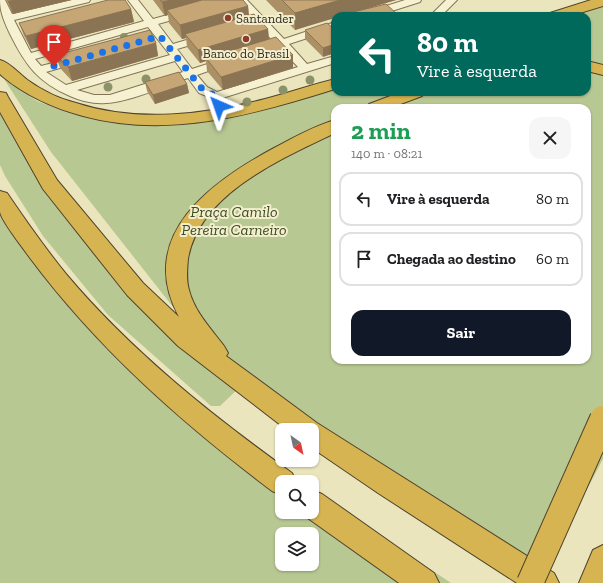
<!DOCTYPE html>
<html lang="pt">
<head>
<meta charset="utf-8">
<style>
	:root { --surface:#fff; --page:#f6f6f6; --text:#202124; --muted:#757577; --line:#e0e0e0; --accent:#111827 }
	body { margin:0; font-family:"Zilla Slab",serif; background:var(--page); color:var(--text); height:100vh; display:flex; flex-direction:column; font-size:15px; white-space:nowrap }
	* { box-sizing:border-box; margin:0 }
	p { font-size:13px; color:var(--muted) }
	.icon { flex:none; width:22px; height:22px; fill:none; stroke:currentColor; stroke-width:2; stroke-linecap:round; stroke-linejoin:round }
	.map { position:relative; flex:1; overflow:hidden }
	.panel { position:absolute; left:331px; top:104px; width:260px; height:260px; display:flex; flex-direction:column; background:var(--surface); border-radius:12px; box-shadow:0 1px 3px #0004 }
	.panel>* { flex:none }
	.hud { position:absolute; left:331px; top:12px; width:260px; height:84px; border-radius:12px; box-shadow:0 1px 3px #0004; background:#00695c; color:#fff; overflow:hidden }
	.needle { width:26px; rotate:147deg }
	.controls { position:absolute; left:275px; top:423px; display:grid; gap:8px }
	.controls a { display:grid; place-items:center; width:44px; height:44px; border-radius:8px; background:var(--surface); box-shadow:0 1px 3px #0004; font-size:20px }
	.pin { position:absolute; display:grid; place-items:center; width:34px; height:34px; color:#fff; margin:-41px -17px; border-radius:50% 50% 50% 0; rotate:-45deg; box-shadow:0 0 4px #0007 }
	.pin .icon { rotate:45deg }
	.me { position:absolute; width:44px; margin:-22px; rotate:317deg; stroke-linejoin:round; filter:drop-shadow(0 0 3px #0008) }
	.turn { display:flex; align-items:center; gap:14px; height:84px; padding:0 20px; font-size:18px }
	.turn .icon { width:52px; height:52px; stroke-width:2.5 }
	.turn b { display:block; font-size:28px; line-height:34px }
	.round { display:grid; place-items:center; flex:none; width:42px; height:42px; border-radius:12px; background:var(--page) }
	.overview { display:flex; align-items:center; justify-content:space-between; height:68px; padding:0 20px }
	h1 { font-size:24px; font-weight:700; line-height:30px; color:#1e9e55 }
	.primary-button { display:flex; gap:8px; margin-top:auto; padding:8px 20px }
	.primary-button a { flex:1; height:46px; border-radius:12px; background:var(--accent); color:#fff; font-size:16px; font-weight:700; line-height:46px; text-align:center }
	ul { padding:0; list-style:none }
	li { display:flex; align-items:center; gap:12px; height:54px; margin:0 8px 6px; padding:0 12px; border:2px solid var(--line); border-radius:12px }
	li div { flex:1 }
	li b { display:block; font-size:15px }
	li em { font-style:normal }
	.map>svg:first-child { display:block }
	.green { fill:#b8c893; fill-rule:evenodd }
	.lines { fill:none; stroke-linecap:round; stroke-linejoin:round }
	.minor-casing { stroke:#827558; stroke-width:2 }
	.highway-casing { stroke:#4f432c; stroke-width:2 }
	.minor { fill:#f6f2d1; fill-rule:evenodd }
	.highway { fill:#d7b452; fill-rule:evenodd }
	.highway-bridge-casing { stroke:#4f432c; stroke-width:28; stroke-linecap:butt }
	.highway-bridge { stroke:#d7b452; stroke-width:26 }
	.tree { fill:#8b9169 }
	.wall { fill:#ab8f65 }
	.shaded-wall { fill:#8b7453 }
	.building { fill:#c7a676; stroke:#8b7453 }
	.route { stroke:#1a73e8; stroke-width:7; stroke-dasharray:0 12.6 }
	.poi-dot { fill:#8d3c2c; stroke:#f3eecd; stroke-width:1.5 }
	.labels { text-anchor:middle; stroke-width:4; stroke-linejoin:round; paint-order:stroke }
	.far-poi-label { font-size:13px; fill:#322a1c; stroke:#f3eecd; text-anchor:start }
	.park-label { font-size:16px; font-style:italic; fill:#3c4d24; stroke:#f3eecd }
</style>
</head>
<body>
<div class="map">
<svg width="603" height="583" viewBox="0 0 603 583">
	<rect width="100%" height="100%" fill="#ebe5be"/>
	<!-- green -->
	<path class="green" d="M 603,4 L 603,459 L 539,580 L 312,430 L 188,326 L 51,152 L 4,79 L 37,101 L 69,113 L 114,122 L 174,125 L 216,120 L 241,115 L 335,87 L 335,92 L 587,92 L 587,16 L 566,16 ZM 335,108 L 587,108 L 587,360 L 335,360 Z
		M 0,102 L 50,188 L 240,387 L 220,406 L 211,406 L 108,315 L 43,236 L 5,176 L 0,165 Z
		M 0,189 L 31,240 L 111,338 L 261,454 L 301,482 L 282,482 L 282,512 L 312,512 L 312,490 L 451,583 L 0,583 ZM 282,534 L 312,534 L 312,564 L 282,564 Z"/>
	<g class="lines">
		<defs>
			<path id="minor" d="M 0,0 L 5,0 L 12,14 L 72,0 L 90,0 L 89,2 L 14,20 L 31,53 L 144,21 L 128,0 L 138,0 L 153,19 L 189,9 L 193,10 L 194,12 L 193,14 L 158,24 L 173,44 L 207,34 L 211,35 L 213,37 L 211,39 L 177,49 L 192,69 L 223,59 L 231,59 L 233,61 L 231,63 L 197,75 L 207,87 L 217,92 L 298,67 L 279,47 L 261,53 L 257,52 L 255,50 L 257,48 L 274,42 L 236,0 L 247,0 L 284,39 L 335,22 L 335,29 L 289,44 L 307,64 L 335,56 L 335,63 L 216,100 L 199,93 L 188,78 C 164,86 130,102 106,103 C 94,104 81,101 70,96 C 38,82 26,66 10,34 C 5,23 0,13 0,0 ZM 148,27 L 170,55 L 66,85 L 46,72 L 84,61 L 86,59 L 84,57 L 80,56 L 41,66 L 35,59 ZM 175,61 L 183,72 L 110,95 L 94,95 L 77,90 Z
				M 405,0 L 421,0 L 420,2 L 376,16 L 360,16 L 361,14 Z
				M 446,0 L 457,0 L 441,16 L 430,16 Z"/>
			<path id="highway" d="M 591,0 L 603,0 L 603,6 L 570,16 L 548,16 L 550,13 Z
				M 0,60 C 11,63 20,75 29,81 C 43,91 60,99 76,103 C 138,123 203,115 265,99 C 288,93 311,85 335,79 L 335,89 C 253,115 168,139 83,116 C 53,108 26,96 2,76 L 0,74 Z
				M 587,61 L 603,65 L 603,75 L 587,71 Z
				M 0,92 L 6,93 L 8,97 L 57,180 L 143,283 L 179,317 C 135,236 211,182 274,148 C 293,138 314,126 335,120 L 335,133 C 281,159 199,194 188,259 C 187,269 186,280 189,290 C 194,311 211,329 224,346 L 228,353 L 226,356 L 317,423 L 554,573 L 559,583 L 517,583 L 378,493 L 312,448 L 312,430 L 287,430 L 178,346 L 127,295 L 43,189 L 0,112 Z
				M 401,92 L 424,92 L 422,96 L 390,108 L 366,108 L 369,104 Z
				M 0,191 L 7,193 C 26,221 45,248 66,274 C 131,351 210,414 292,473 L 296,482 L 282,482 L 282,495 L 272,491 C 182,423 98,349 30,258 C 24,249 2,222 0,212 C 0,206 0,198 0,191 Z
				M 312,490 L 322,494 L 434,573 L 439,583 L 399,583 L 302,514 L 302,512 L 312,512 Z
				M 603,545 L 603,583 L 579,583 L 593,550 Z"/>
		</defs>
		<!-- minor casing -->
		<use href="#minor" class="minor-casing"/>
		<!-- highway casing -->
		<use href="#highway" class="highway-casing"/>
		<!-- minor -->
		<use href="#minor" class="minor"/>
		<!-- highway -->
		<use href="#highway" class="highway"/>
		<defs>
			<path id="highway-bridge" d="M 530,583 L 603,419"/>
		</defs>
		<!-- highway-bridge casing -->
		<use href="#highway-bridge" class="highway-bridge-casing"/>
		<!-- highway-bridge -->
		<use href="#highway-bridge" class="highway-bridge"/>
	</g>
	<!-- trees -->
	<g class="tree">
		<circle cx="124" cy="37" r="4"/>
		<circle cx="146" cy="79" r="4.5"/>
		<circle cx="310" cy="80" r="4.5"/>
		<circle cx="108" cy="87" r="4.5"/>
		<circle cx="283" cy="90" r="4.5"/>
		<circle cx="247" cy="102" r="4.5"/>
	</g>
	<!-- wall -->
	<path class="wall" d="M 6,0 L 71,0 L 13,14 Z
		M 153,0 L 243,0 L 248,6 L 249,15 L 268,29 L 269,39 L 293,55 L 293,68 L 223,90 L 207,71 L 206,61 L 200,63 L 187,47 L 186,38 L 182,39 L 169,23 L 168,15 L 165,16 Z
		M 266,0 L 396,0 L 368,8 L 397,14 L 396,16 L 335,16 L 295,30 Z
		M 131,9 L 134,22 L 31,49 L 24,36 L 19,23 Z
		M 305,30 L 335,30 L 323,57 L 305,39 Z
		M 156,43 L 158,56 L 72,81 L 60,68 L 56,55 Z
		M 145,82 L 187,84 L 189,93 L 155,104 L 147,91 Z"/>
	<!-- shaded-wall -->
	<path class="shaded-wall" d="M 12,0 L 71,0 L 13,14 L 8,1 Z
		M 172,0 L 223,0 L 167,10 L 168,15 L 165,16 L 162,2 Z
		M 340,0 L 396,0 L 342,16 L 335,16 L 335,18 L 295,30 L 295,13 Z
		M 248,6 L 249,19 L 185,34 L 186,38 L 182,39 L 180,25 Z
		M 131,9 L 134,22 L 31,49 L 26,36 Z
		M 397,14 L 396,16 L 389,16 Z
		M 268,29 L 269,43 L 206,58 L 206,61 L 200,63 L 198,50 Z
		M 156,43 L 158,56 L 72,81 L 68,67 Z
		M 335,44 L 335,53 L 323,57 L 323,48 Z
		M 293,55 L 293,68 L 223,90 L 221,77 Z
		M 187,84 L 189,93 L 155,104 L 153,95 Z"/>
	<!-- building -->
	<path class="building" d="M 108,0 L 125,0 L 131,9 L 26,36 L 19,23 Z
		M 160,0 L 172,0 L 162,2 Z
		M 202,0 L 243,0 L 248,6 L 180,25 L 167,10 Z
		M 282,0 L 340,0 L 295,13 Z
		M 386,4 L 397,14 L 389,16 L 337,16 Z
		M 254,14 L 268,29 L 198,50 L 185,34 Z
		M 327,23 L 335,30 L 335,44 L 323,48 L 305,30 Z
		M 150,30 L 156,43 L 68,67 L 56,55 Z
		M 276,37 L 293,55 L 221,77 L 206,58 Z
		M 179,72 L 187,84 L 153,95 L 145,82 Z"/>
	<g class="lines">
		<!-- route -->
		<path class="route" d="M 54,66 L 160,36 L 203,90 L 216,96 L 219,106"/>
	</g>
	<!-- markers -->
	<g class="poi-dot">
		<circle cx="228" cy="18" r="4"/>
		<circle cx="246" cy="39" r="4"/>
	</g>
	<g class="labels">
		<!-- far-poi labels -->
		<g class="far-poi-label">
			<text x="236" y="23">Santander</text>
			<text x="246" y="58" text-anchor="middle">Banco do Brasil</text>
		</g>
		<!-- park labels -->
		<g class="park-label">
			<text x="234" y="217">Praça Camilo<tspan x="234" dy="18">Pereira Carneiro</tspan></text>
		</g>
	</g>
</svg>
<div class="controls">
<a><svg class="needle" viewBox="-14 -14 28 28"><path d="M0-13l5 13h-10z" fill="#e53935"/><path d="M0 13l5-13h-10z" fill="#757577"/></svg></a>
<a><svg class="icon" aria-label="search" viewBox="0 0 24 24"><circle cx="10" cy="10" r="6"/><path d="M15 15l6 6"/></svg></a>
<a><svg class="icon" aria-label="layers" viewBox="0 0 24 24"><path d="M12 4l9 5-9 5-9-5zM3 14l9 5 9-5"/></svg></a>
</div>
<div class="pin" style="left:54px;top:66px;background:#d93025"><svg class="icon" aria-label="arrive" viewBox="0 0 24 24"><path d="M6 21V4h12l-3 4 3 4H6"/></svg></div>
<svg class="me" style="left:219px;top:106px" viewBox="-20 -20 40 40"><path d="M0-17L14 15 0 8-14 15z" fill="#1a73e8" stroke="#fff" stroke-width="4"/></svg>
<div class="hud">
<div class="turn"><svg class="icon" aria-label="left" viewBox="0 0 24 24"><path d="M17 20v-9H6M10 6l-5 5 5 5"/></svg><div><b>80 m</b>Vire à esquerda</div></div>
</div>
<section class="panel">
<div class="overview"><div><h1>2 min</h1><p>140 m · 08:21</p></div><a class="round"><svg class="icon" aria-label="close" viewBox="0 0 24 24"><path d="M6 6l12 12M18 6L6 18"/></svg></a></div>
<ul>
<li><svg class="icon" aria-label="left" viewBox="0 0 24 24"><path d="M17 20v-9H6M10 6l-5 5 5 5"/></svg><div><b>Vire à esquerda</b></div><em>80 m</em></li>
<li><svg class="icon" aria-label="arrive" viewBox="0 0 24 24"><path d="M6 21V4h12l-3 4 3 4H6"/></svg><div><b>Chegada ao destino</b></div><em>60 m</em></li>
</ul>
<div class="primary-button"><a>Sair</a></div>
</section>
</div>
</body>
</html>
